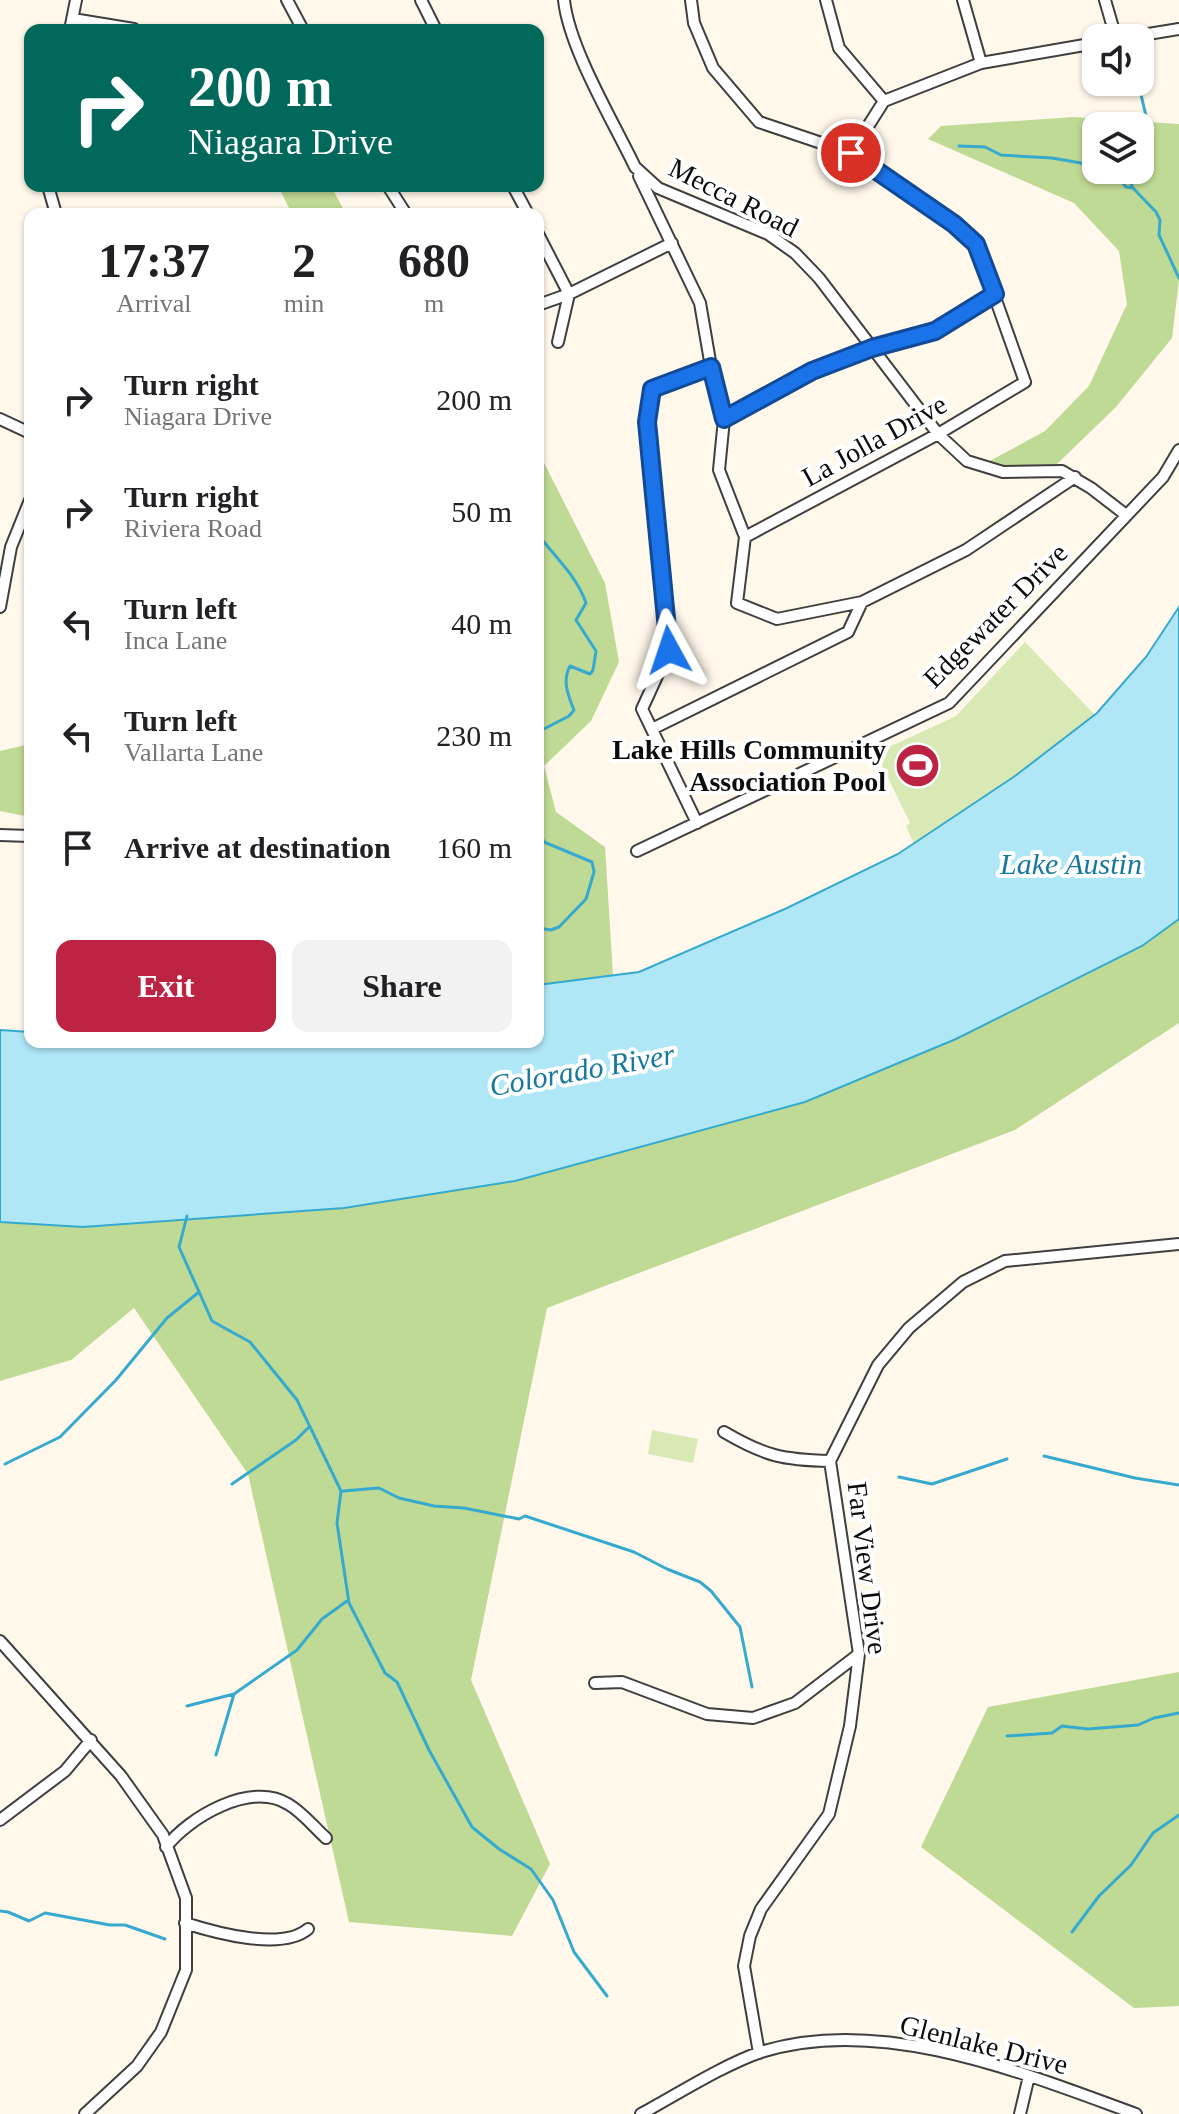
<!DOCTYPE html>
<html lang="en">
<head>
<meta charset="utf-8">
<style>
	:root { --surface:#fff; --page:#f2f2f2; --text:#202124; --muted:#757577; --accent:#bd2343 }
	body { margin:0; font-family:Georgia,serif; background:var(--page); color:var(--text); height:100vh; display:flex; flex-direction:column; font-size:30px; white-space:nowrap }
	* { box-sizing:border-box; margin:0 }
	p { font-size:26px; color:var(--muted) }
	.icon { flex:none; width:44px; height:44px; fill:none; stroke:currentColor; stroke-width:2; stroke-linecap:round; stroke-linejoin:round }
	.map { position:relative; flex:1; overflow:hidden }
	.side { position:absolute; left:24px; top:208px; width:520px; height:840px; display:flex; flex-direction:column; background:var(--surface); border-radius:16px; box-shadow:0 2px 6px #0004 }
	.side>* { flex:none }
	.top-card { position:absolute; left:24px; top:24px; width:520px; height:168px; border-radius:16px; box-shadow:0 2px 6px #0004; background:#00695c; color:#fff; overflow:hidden }
	.fabs { position:absolute; left:1082px; top:24px; display:grid; gap:16px }
	.fabs a { display:grid; place-items:center; width:72px; height:72px; border-radius:16px; background:var(--surface); box-shadow:0 2px 6px #0004; font-size:40px }
	.pin { position:absolute; display:grid; place-items:center; width:68px; height:68px; color:#fff; margin:-34px; border:4px solid #fff; border-radius:50%; box-shadow:0 2px 8px #0007 }
	.me { position:absolute; width:88px; margin:-44px; rotate:355deg; stroke-linejoin:round; filter:drop-shadow(0 0 6px #0008) }
	.turn { display:flex; align-items:center; gap:28px; height:168px; padding:0 32px; font-size:36px }
	.turn .icon { width:104px; height:104px; stroke-width:2.5 }
	.turn b { display:block; font-size:56px; line-height:68px }
	.eta { display:flex; justify-content:space-evenly; align-items:center; height:136px; text-align:center }
	.eta b { font-size:48px; font-weight:700; line-height:56px }
	.primary-button { display:flex; gap:16px; margin-top:auto; padding:16px 32px }
	.primary-button a { flex:1; height:92px; border-radius:16px; background:var(--accent); color:#fff; font-size:32px; font-weight:700; line-height:92px; text-align:center }
	.primary-button a+a { background:var(--page); color:var(--text) }
	ul { padding:0; list-style:none }
	li { display:flex; align-items:center; gap:24px; height:112px; padding:0 32px }
	li div { flex:1 }
	li b { display:block; font-size:30px }
	li em { font-style:normal }
	.map>svg:first-child { display:block }
	.green { fill:#d8e9b5 }
	.forest { fill:#bfda94; fill-rule:evenodd }
	.water { fill:#b0e7f7; stroke:#36aace; stroke-width:2 }
	.lines { fill:none; stroke-linecap:round; stroke-linejoin:round }
	.stream { stroke:#36aace; stroke-width:3 }
	.minor-casing { stroke:#3f3f3f; stroke-width:14 }
	.minor { stroke:#fff; stroke-width:10 }
	.route-casing { stroke:#114b97; stroke-width:20 }
	.route { stroke:#1a73e8; stroke-width:14 }
	.labels { text-anchor:middle; stroke-width:8; stroke-linejoin:round; paint-order:stroke }
	.street-label { font-size:28px; fill:#0c0c0c; stroke:#fff }
	.poi-label { font-size:28px; font-weight:bold; fill:#0c0c0c; stroke:#fff; text-anchor:end }
	.water-label { font-size:30px; font-style:italic; fill:#15789e; stroke:#fff }
</style>
</head>
<body>
<div class="map">
<svg width="1179" height="2114" viewBox="0 0 1179 2114">
	<rect width="100%" height="100%" fill="#fff8eb"/>
	<!-- green -->
	<path class="green" d="M 1025,642 L 1095,715 L 1015,776 L 914,844 L 906,826 L 910,823 L 876,753 L 956,716 Z
		M 652,1430 L 698,1439 L 693,1463 L 648,1454 Z"/>
	<!-- forest -->
	<path class="forest" d="M 1074,117 L 1179,124 L 1179,280 L 1172,338 L 1116,407 L 1057,464 L 1016,468 L 988,462 L 1045,431 L 1089,386 L 1127,304 L 1119,251 L 1074,203 L 928,139 L 941,126 ZM 1096,126 L 1140,126 L 1140,170 L 1096,170 Z
		M 278,186 L 331,186 L 346,214 L 292,214 Z
		M 538,451 L 605,583 L 619,662 L 591,721 L 544,766 L 556,812 L 605,847 L 613,975 L 538,985 Z
		M 30,744 L 30,817 L 0,811 L 0,751 Z
		M 1179,919 L 1179,1023 L 1015,1130 L 547,1308 L 471,1680 L 550,1864 L 512,1936 L 349,1922 L 248,1474 L 134,1308 L 71,1360 L 0,1381 L 0,1222 L 83,1227 L 344,1208 L 805,1102 L 956,1039 L 1142,946 Z
		M 1179,1672 L 1179,2006 L 1134,2008 L 921,1847 L 988,1707 Z"/>
	<!-- water -->
	<path class="water" d="M 1179,607 L 1179,919 L 1142,946 L 956,1039 L 805,1102 L 515,1181 L 344,1208 L 83,1227 L 0,1222 L 0,1030 L 30,1032 L 30,1042 L 538,1042 L 538,985 L 639,972 L 787,908 L 898,854 L 1015,776 L 1097,713 L 1146,657 Z"/>
	<g class="lines">
		<!-- stream -->
		<path class="stream" d="M 1138,82 L 1146,116 L 1140,139
			M 959,146 L 985,147 L 1001,155 L 1052,158 L 1081,163 L 1097,175 L 1107,170
			M 1113,170 L 1126,187 L 1133,188 L 1156,212 L 1160,220 L 1159,235 L 1179,278
			M 1129,170 L 1128,177 L 1133,188
			M 538,535 C 555,556 577,577 586,603 L 576,620 L 596,651 L 593,670 L 590,674 L 570,666 C 562,681 568,695 574,710 L 569,716 L 538,732
			M 538,828 L 544,842 L 592,862 L 594,872 L 586,899 L 559,927 L 551,930 L 538,928
			M 187,1216 L 179,1247 L 212,1321 L 250,1342 L 297,1400 L 341,1491 L 337,1523 L 349,1603 L 385,1673 L 397,1682 L 429,1750 L 472,1827 L 499,1849 L 531,1869 L 553,1900 L 574,1952 L 607,1996
			M 1044,1456 L 1135,1478 L 1179,1485
			M 5,1464 L 60,1437 L 116,1380 L 167,1318 L 199,1292
			M 899,1477 L 932,1484 L 1007,1459
			M 232,1484 L 296,1440 L 309,1427
			M 343,1491 L 379,1488 L 399,1498 L 434,1506 L 464,1508 L 519,1519 L 525,1516 L 634,1552 L 667,1569 L 700,1582 L 711,1591 L 740,1627 L 752,1687
			M 187,1706 L 234,1694 L 297,1650 L 322,1619 L 347,1601
			M 1007,1736 L 1052,1733 L 1062,1726 L 1088,1729 L 1138,1725 L 1154,1718 L 1179,1713
			M 216,1755 L 234,1694
			M 0,1911 L 8,1912 L 29,1921 L 45,1913 L 110,1925 L 125,1925 L 165,1939
			M 1072,1932 L 1099,1896 L 1131,1865 L 1153,1833 L 1179,1815"/>
		<defs>
			<path id="minor" d="M 287,0 L 303,30
				M 421,0 L 436,30
				M 564,0 C 569,48 613,121 635,167 L 658,188 L 768,234 L 795,253 L 819,278 L 938,434 L 967,461 L 1003,472 L 1062,471 L 1091,488 L 1126,515
				M 691,0 L 694,23 L 713,68 L 759,122 L 851,153 L 954,224 L 976,244 L 1025,382 L 938,434 L 745,537
				M 826,0 L 839,48 L 884,101
				M 963,0 L 981,63
				M 1105,0 L 1116,38
				M 73,19 L 134,29
				M 70,30 L 76,0
				M 1124,38 L 1179,29
				M 851,153 L 884,101 L 981,63 L 1096,43
				M 639,176 L 700,303 L 711,367 L 724,419 L 719,470 L 745,537 L 737,603 L 777,619 L 862,602
				M 48,186 L 56,214
				M 388,186 L 406,214
				M 513,186 L 528,214
				M 538,234 L 569,294 L 558,342
				M 538,305 L 569,294 L 672,243
				M 0,419 L 30,433
				M 724,419 L 812,371 L 872,348 L 935,331 L 995,294
				M 0,607 L 11,547 L 30,500
				M 652,729 L 848,632 L 862,602 L 966,550 L 1075,477
				M 697,823 L 642,709 L 669,650 L 647,422 L 652,389 L 711,367
				M 0,835 L 30,836
				M 637,851 L 949,703 L 1163,477 L 1179,450
				M 724,1432 C 765,1456 783,1460 830,1461
				M 0,1641 L 121,1776 L 163,1835 L 186,1898 L 186,1970 L 161,2032 L 137,2066 L 85,2114
				M 595,1683 L 622,1682 L 707,1714 L 753,1718 L 795,1703 L 859,1654
				M 0,1820 L 65,1771 L 91,1740
				M 166,1847 C 189,1817 251,1781 288,1804 C 302,1812 314,1827 326,1838
				M 185,1923 C 216,1933 282,1951 308,1929
				M 759,2053 L 744,1966 L 750,1936 L 761,1909 L 829,1814 L 850,1726 L 859,1654 L 830,1461 L 878,1365 L 909,1328 L 963,1282 L 1005,1261 L 1179,1244
				M 641,2114 C 676,2095 725,2064 761,2052 C 881,2014 1023,2073 1136,2114
				M 1020,2114 L 1029,2076"/>
		</defs>
		<!-- minor casing -->
		<use href="#minor" class="minor-casing"/>
		<!-- minor -->
		<use href="#minor" class="minor"/>
	</g>
	<g class="lines">
		<defs>
			<path id="route" d="M 669,650 L 647,422 L 652,389 L 711,367 L 724,419 L 812,371 L 872,348 L 935,331 L 995,294 L 976,244 L 954,224 L 851,153"/>
		</defs>
		<!-- route casing -->
		<use href="#route" class="route-casing"/>
		<!-- route -->
		<use href="#route" class="route"/>
	</g>
	<!-- icons -->
	<defs>
		<symbol id="stadium-disc" viewBox="-11 -11 22 22"><circle r="9.5" fill="#bd2343" stroke="#fff"/><path d="M0-5a6.5 5 0 1 0 0 10a6.5 5 0 1 0 0-10ZM-3.5-1.8h7v3.6h-7Z" fill="#fff"/></symbol>
	</defs>
	<g fill-rule="evenodd">
		<use href="#stadium-disc" x="892" y="740" width="51" height="51"/>
	</g>
	<g class="labels">
		<!-- street labels -->
		<g class="street-label">
			<text transform="translate(734 197) rotate(27)" y="10">Mecca Road</text>
			<text transform="translate(874 440) rotate(-29)" y="10">La Jolla Drive</text>
			<text transform="translate(995 615) rotate(-45)" y="10">Edgewater Drive</text>
			<text transform="translate(868 1568) rotate(83)" y="10">Far View Drive</text>
			<text transform="translate(984 2044) rotate(14)" y="10">Glenlake Drive</text>
		</g>
		<!-- poi labels -->
		<g class="poi-label">
			<text x="886" y="759">Lake Hills Community<tspan x="886" dy="32">Association Pool</tspan></text>
		</g>
		<!-- water labels -->
		<g class="water-label">
			<text x="1071" y="874">Lake Austin</text>
			<text transform="translate(582 1070) rotate(-10)" y="10">Colorado River</text>
		</g>
	</g>
</svg>
<div class="fabs">
<a><svg class="icon" aria-label="sound" viewBox="0 0 24 24"><path d="M4 9h4l5-4v14l-5-4H4zM17 9q2 3 0 6"/></svg></a>
<a><svg class="icon" aria-label="layers" viewBox="0 0 24 24"><path d="M12 4l9 5-9 5-9-5zM3 14l9 5 9-5"/></svg></a>
</div>
<div class="pin" style="left:851px;top:153px;background:#d93025"><svg class="icon" aria-label="arrive" viewBox="0 0 24 24"><path d="M6 21V4h12l-3 4 3 4H6"/></svg></div>
<svg class="me" style="left:669px;top:650px" viewBox="-20 -20 40 40"><path d="M0-17L14 15 0 8-14 15z" fill="#1a73e8" stroke="#fff" stroke-width="4"/></svg>
<div class="top-card">
<div class="turn"><svg class="icon" aria-label="right" viewBox="0 0 24 24"><path d="M7 20v-9h11M14 6l5 5-5 5"/></svg><div><b>200 m</b>Niagara Drive</div></div>
</div>
<section class="side">
<div class="eta">
<div><b>17:37</b><p>Arrival</p></div>
<div><b>2</b><p>min</p></div>
<div><b>680</b><p>m</p></div>
</div>
<ul>
<li><svg class="icon" aria-label="right" viewBox="0 0 24 24"><path d="M7 20v-9h11M14 6l5 5-5 5"/></svg><div><b>Turn right</b><p>Niagara Drive</p></div><em>200 m</em></li>
<li><svg class="icon" aria-label="right" viewBox="0 0 24 24"><path d="M7 20v-9h11M14 6l5 5-5 5"/></svg><div><b>Turn right</b><p>Riviera Road</p></div><em>50 m</em></li>
<li><svg class="icon" aria-label="left" viewBox="0 0 24 24"><path d="M17 20v-9H6M10 6l-5 5 5 5"/></svg><div><b>Turn left</b><p>Inca Lane</p></div><em>40 m</em></li>
<li><svg class="icon" aria-label="left" viewBox="0 0 24 24"><path d="M17 20v-9H6M10 6l-5 5 5 5"/></svg><div><b>Turn left</b><p>Vallarta Lane</p></div><em>230 m</em></li>
<li><svg class="icon" aria-label="arrive" viewBox="0 0 24 24"><path d="M6 21V4h12l-3 4 3 4H6"/></svg><div><b>Arrive at destination</b></div><em>160 m</em></li>
</ul>
<div class="primary-button"><a>Exit</a><a>Share</a></div>
</section>
</div>
</body>
</html>
